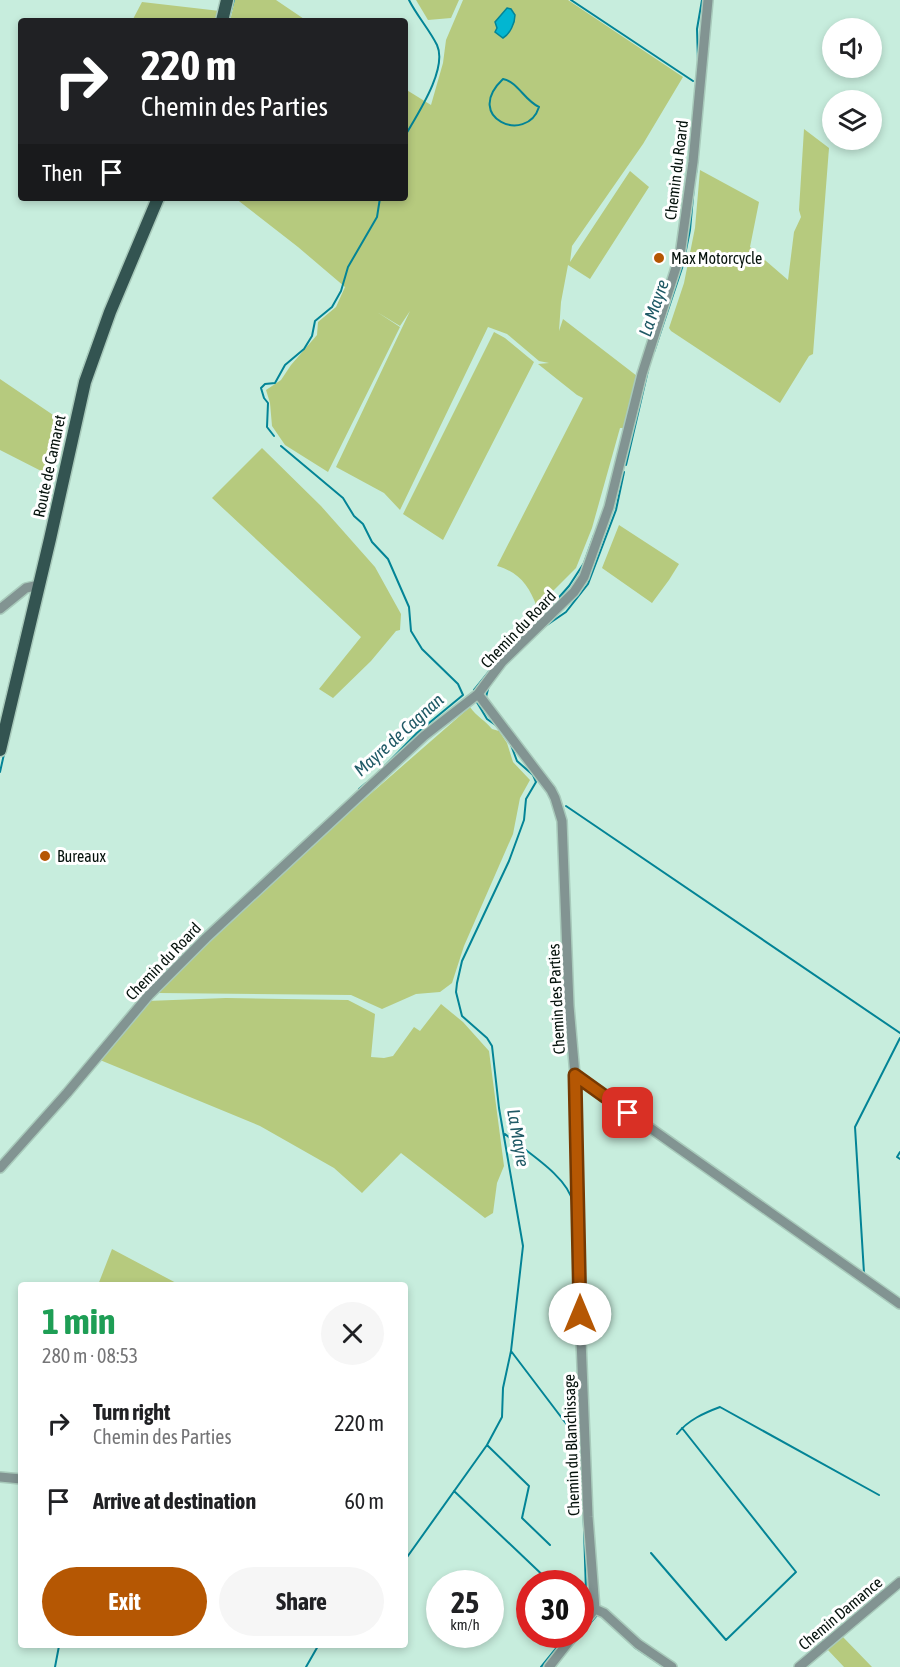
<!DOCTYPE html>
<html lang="en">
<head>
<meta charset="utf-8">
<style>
	:root { --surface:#fff; --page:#f6f6f6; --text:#202124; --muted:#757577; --accent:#b55703 }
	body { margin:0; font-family:"Asap Condensed",sans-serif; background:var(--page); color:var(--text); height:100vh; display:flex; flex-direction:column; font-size:22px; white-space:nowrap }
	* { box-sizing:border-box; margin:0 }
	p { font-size:20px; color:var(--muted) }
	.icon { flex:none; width:33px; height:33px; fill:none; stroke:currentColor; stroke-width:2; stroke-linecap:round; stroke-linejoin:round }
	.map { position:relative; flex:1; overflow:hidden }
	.panel { position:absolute; left:18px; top:1282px; width:390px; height:366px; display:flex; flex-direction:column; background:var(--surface); border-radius:6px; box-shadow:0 3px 9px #0003 }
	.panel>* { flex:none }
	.banner { position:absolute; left:18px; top:18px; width:390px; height:183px; border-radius:6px; box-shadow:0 3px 9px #0003; background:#202124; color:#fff; overflow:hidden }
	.controls { position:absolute; left:822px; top:18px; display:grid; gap:12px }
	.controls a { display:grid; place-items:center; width:60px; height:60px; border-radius:50%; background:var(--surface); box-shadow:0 3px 9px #0003; font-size:30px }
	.speed { position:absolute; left:426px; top:1570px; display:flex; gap:12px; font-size:30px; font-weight:700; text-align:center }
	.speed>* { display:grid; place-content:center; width:78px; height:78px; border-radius:50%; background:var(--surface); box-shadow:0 3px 9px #0003; line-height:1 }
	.speed small { font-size:15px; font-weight:400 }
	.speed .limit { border:9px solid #d22; background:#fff; color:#111 }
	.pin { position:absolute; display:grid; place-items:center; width:51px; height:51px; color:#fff; margin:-26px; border-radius:12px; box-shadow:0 3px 9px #0006 }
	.me { position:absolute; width:66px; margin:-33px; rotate:0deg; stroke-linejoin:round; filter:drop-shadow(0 0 4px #0008) }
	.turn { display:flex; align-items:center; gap:21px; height:126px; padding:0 24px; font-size:27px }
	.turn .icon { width:78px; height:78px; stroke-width:2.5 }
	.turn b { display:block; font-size:42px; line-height:51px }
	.then { display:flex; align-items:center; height:57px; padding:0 24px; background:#0003; gap:12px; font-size:22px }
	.round { display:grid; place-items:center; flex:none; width:63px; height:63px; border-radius:32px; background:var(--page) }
	.headline { display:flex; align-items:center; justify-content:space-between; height:102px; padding:0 24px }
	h1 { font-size:36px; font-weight:700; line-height:45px; color:#1e9e55 }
	.cta { display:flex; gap:12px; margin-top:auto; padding:12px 24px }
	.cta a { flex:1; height:69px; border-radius:36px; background:var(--accent); color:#fff; font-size:24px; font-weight:700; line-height:69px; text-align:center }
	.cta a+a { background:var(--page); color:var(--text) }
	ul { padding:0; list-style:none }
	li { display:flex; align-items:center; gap:18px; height:78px; padding:0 24px }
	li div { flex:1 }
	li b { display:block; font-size:22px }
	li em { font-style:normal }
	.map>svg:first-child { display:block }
	.green { fill:#b6ca7e }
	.water { fill:#02b6d1; stroke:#038496; stroke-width:1.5 }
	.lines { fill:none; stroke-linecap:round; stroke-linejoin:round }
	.stream { stroke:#038496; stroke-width:2 }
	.minor-casing { stroke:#a8cabb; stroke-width:12 }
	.major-casing { stroke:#a8cabb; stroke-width:15 }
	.minor { stroke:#829492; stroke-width:9 }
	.major { stroke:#335451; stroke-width:12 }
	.route-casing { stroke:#763902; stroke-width:15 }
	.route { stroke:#b55703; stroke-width:10 }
	.poi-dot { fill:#b55703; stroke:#fff; stroke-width:2 }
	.labels { text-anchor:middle; stroke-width:6; stroke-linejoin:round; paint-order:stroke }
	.street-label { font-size:16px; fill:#04110b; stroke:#fff }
	.poi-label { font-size:16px; fill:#04110b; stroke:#fff; text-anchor:start }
	.water-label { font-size:18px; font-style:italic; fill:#205a66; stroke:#fff }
</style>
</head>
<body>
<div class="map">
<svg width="900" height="1667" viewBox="0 0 900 1667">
	<rect width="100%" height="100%" fill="#c7eddd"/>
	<!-- green -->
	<path class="green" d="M 235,0 L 276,0 L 307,21 L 230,21 Z
		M 416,0 L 459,0 L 451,18 L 428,20 Z
		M 463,0 L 568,0 L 683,77 L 643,144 L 572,246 L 570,262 L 630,171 L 649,187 L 590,279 L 568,265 L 561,302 L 559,331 L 563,319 L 637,376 L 623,428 L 620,428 L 592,528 L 576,568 L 537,607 C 529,586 519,572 497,566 L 583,398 L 577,395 L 538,364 L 549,363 L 539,361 L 507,334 L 488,327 L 400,510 L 384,493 L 336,467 L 410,311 L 400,326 L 377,312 L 400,327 L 328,472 L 285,445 L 272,426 L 270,403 L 266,390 L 281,380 L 291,365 L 317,335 L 318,322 L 336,307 L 345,287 L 298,247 L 235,198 L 405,198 L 405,89 L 431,105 L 443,63 L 446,40 Z
		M 142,2 L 220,11 L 218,21 L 132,21 Z
		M 804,129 L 829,148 L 813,354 L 809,356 L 780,403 L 671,331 L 669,328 L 684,283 L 695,228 L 700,170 L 759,202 L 750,247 L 788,280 L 794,232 L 801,217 L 799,210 Z
		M 494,332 L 505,338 L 534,362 L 443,540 L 403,514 Z
		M 0,379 L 62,421 L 53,477 L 0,450 Z
		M 262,448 L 321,506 L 375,567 L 401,614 L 400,630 L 396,631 L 371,661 L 333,698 L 319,689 L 361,637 L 212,498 Z
		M 619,525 L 679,564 L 669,580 L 652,603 L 602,568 Z
		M 470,707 C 477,717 485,720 492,729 L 499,731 L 507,743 L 513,762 L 530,780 L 520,798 L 513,834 L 464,946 L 452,983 L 440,992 L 416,994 L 382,1009 L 351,995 L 159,993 L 163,984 L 250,899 Z
		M 226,998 L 348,1000 L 375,1014 L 371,1057 L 384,1058 L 393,1056 L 414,1027 L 420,1031 L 441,1004 L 463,1022 L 489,1051 L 504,1166 L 497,1183 L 493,1213 L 485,1218 L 401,1153 L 362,1193 L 334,1168 L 260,1126 L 100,1060 L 147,1001 Z
		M 112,1249 L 180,1285 L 98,1285 Z
		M 842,1636 L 872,1667 L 844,1667 L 827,1649 Z"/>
	<!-- water -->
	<path class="water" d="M 507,8 L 511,9 L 515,15 C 515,23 510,34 503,38 L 495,32 L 497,28 L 495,22 Z"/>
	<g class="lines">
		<!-- stream -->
		<path class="stream" d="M 571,0 L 693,81
			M 228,21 L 234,0
			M 698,61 L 697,29 L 702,0
			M 503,79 C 518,82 524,100 539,107 C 527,145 462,118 503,79 Z
			M 405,136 C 417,115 448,69 437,45 C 429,29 417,16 409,0
			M 696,174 L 698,153
			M 120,273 L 152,198
			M 654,352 L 683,265 L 690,230 L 694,186
			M 72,414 L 80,378 L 94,339
			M 274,436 L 267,427 L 268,403 L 264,398 L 261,388 L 265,384 L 275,383 L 285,365 L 304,349 L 312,336 L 315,321 L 332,307 L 341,291 L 348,267 L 377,217 L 380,198
			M 281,446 L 343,498 L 354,516 L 363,524 L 372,542 L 388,559 L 409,607 L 411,631 L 422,649 L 458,684 L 463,695 L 417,733 L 377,774
			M 626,465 L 649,366
			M 539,620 L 569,586 L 584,563 L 594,535
			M 544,627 L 566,612 L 588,584 L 616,510 L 624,472
			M 474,690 L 504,653 L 537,622
			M 486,697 L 489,685
			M 475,699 L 487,719 L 497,726
			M 3,712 L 23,627
			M 511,745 L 517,761 L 533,775 L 536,782 L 526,799 L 524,820 L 509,861 L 462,961 L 457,983 L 456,992 L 462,1016 L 487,1038 L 492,1046 L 499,1108 L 523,1246 L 511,1351 L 580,1442 L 581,1453
			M 0,772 L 4,754
			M 359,789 L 366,783
			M 566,806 L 900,1033
			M 505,1134 C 525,1151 568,1176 573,1203
			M 900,1152 L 897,1157 L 900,1159
			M 864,1273 L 855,1127 L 900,1038
			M 677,1434 C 688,1420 704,1413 720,1407 L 879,1495
			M 487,1445 L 529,1486 L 522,1518 L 550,1545
			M 454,1491 L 552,1584
			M 583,1497 L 586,1592 L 588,1607 L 592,1609
			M 651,1553 L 726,1640 L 796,1572 L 682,1428
			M 405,1560 L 487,1445 L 502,1417 L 503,1388 L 511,1351
			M 580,1619 L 590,1608
			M 580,1635 L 597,1615
			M 573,1644 L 580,1635
			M 634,1647 L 664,1667
			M 55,1667 L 59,1646
			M 306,1667 L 318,1646
			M 541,1667 L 567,1635"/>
		<defs>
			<path id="minor" d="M 0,609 L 26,588 L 39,585
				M 478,694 L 551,790 L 555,798 L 562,821 L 569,1006 L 575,1075 L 580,1314 L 588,1517 L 595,1609 L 580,1627
				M 575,1075 L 900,1304
				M 0,1168 L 67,1093 L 149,995 L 206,938 L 424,736 L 478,694 L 502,662 L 574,592 L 584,577 L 609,507 L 642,374 L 680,255 L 693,162 L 708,0
				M 0,1477 L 21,1479
				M 595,1609 L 604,1613 L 638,1644 L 672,1667
				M 549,1667 L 574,1635
				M 799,1667 L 900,1582"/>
			<path id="major" d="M 222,21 L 227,0
				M 0,750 L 50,539 L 85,382 L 110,312 L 158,198"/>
		</defs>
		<!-- minor casing -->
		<use href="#minor" class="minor-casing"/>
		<!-- major casing -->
		<use href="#major" class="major-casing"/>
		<!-- minor -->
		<use href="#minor" class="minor"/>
		<!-- major -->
		<use href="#major" class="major"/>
	</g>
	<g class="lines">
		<defs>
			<path id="route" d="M 580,1314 L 575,1075 L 628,1113"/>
		</defs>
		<!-- route casing -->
		<use href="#route" class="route-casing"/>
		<!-- route -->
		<use href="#route" class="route"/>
	</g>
	<!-- markers -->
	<g class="poi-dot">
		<circle cx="659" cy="258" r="6"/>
		<circle cx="45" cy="856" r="6"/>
	</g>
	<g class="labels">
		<!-- street labels -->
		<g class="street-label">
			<text transform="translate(676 170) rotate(-83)" y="6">Chemin du Roard</text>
			<text transform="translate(49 466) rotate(-78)" y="6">Route de Camaret</text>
			<text transform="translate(518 629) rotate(-46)" y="6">Chemin du Roard</text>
			<text transform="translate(163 961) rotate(-46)" y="6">Chemin du Roard</text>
			<text transform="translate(556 999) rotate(-93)" y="6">Chemin des Parties</text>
			<text transform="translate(571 1445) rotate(-92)" y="6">Chemin du Blanchissage</text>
			<text transform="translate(840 1613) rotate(-40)" y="6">Chemin Damance</text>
		</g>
		<!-- poi labels -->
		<g class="poi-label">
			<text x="671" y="264">Max Motorcycle</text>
			<text x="57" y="862">Bureaux</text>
		</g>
		<!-- water labels -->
		<g class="water-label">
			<text transform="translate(654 308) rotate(-71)" y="6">La Mayre</text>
			<text transform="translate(399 735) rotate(-42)" y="6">Mayre de Cagnan</text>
			<text transform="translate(518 1138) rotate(80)" y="6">La Mayre</text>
		</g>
	</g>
</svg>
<div class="controls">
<a><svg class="icon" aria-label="sound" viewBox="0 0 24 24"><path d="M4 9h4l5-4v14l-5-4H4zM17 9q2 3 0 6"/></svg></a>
<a><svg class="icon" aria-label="layers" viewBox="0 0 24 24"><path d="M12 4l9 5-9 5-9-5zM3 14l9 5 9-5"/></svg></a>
</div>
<div class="speed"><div>25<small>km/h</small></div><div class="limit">30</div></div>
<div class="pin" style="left:628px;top:1113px;background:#d93025"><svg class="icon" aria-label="arrive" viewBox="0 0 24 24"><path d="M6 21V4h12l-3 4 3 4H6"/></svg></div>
<svg class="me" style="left:580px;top:1314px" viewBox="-20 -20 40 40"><circle r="19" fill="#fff"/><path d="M0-13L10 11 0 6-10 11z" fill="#b55703"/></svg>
<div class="banner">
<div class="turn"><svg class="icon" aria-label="right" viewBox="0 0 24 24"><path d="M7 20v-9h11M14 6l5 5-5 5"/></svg><div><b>220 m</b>Chemin des Parties</div></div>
<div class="then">Then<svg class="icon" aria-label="arrive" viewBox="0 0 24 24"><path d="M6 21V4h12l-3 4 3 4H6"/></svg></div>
</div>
<section class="panel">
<div class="headline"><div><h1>1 min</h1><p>280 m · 08:53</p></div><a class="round"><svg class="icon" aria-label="close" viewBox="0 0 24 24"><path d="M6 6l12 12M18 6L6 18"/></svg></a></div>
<ul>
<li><svg class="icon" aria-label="right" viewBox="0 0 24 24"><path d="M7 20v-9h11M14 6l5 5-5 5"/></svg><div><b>Turn right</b><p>Chemin des Parties</p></div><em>220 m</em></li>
<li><svg class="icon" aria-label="arrive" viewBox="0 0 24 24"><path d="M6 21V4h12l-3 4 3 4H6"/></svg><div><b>Arrive at destination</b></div><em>60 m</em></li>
</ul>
<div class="cta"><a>Exit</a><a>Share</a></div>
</section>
</div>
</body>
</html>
